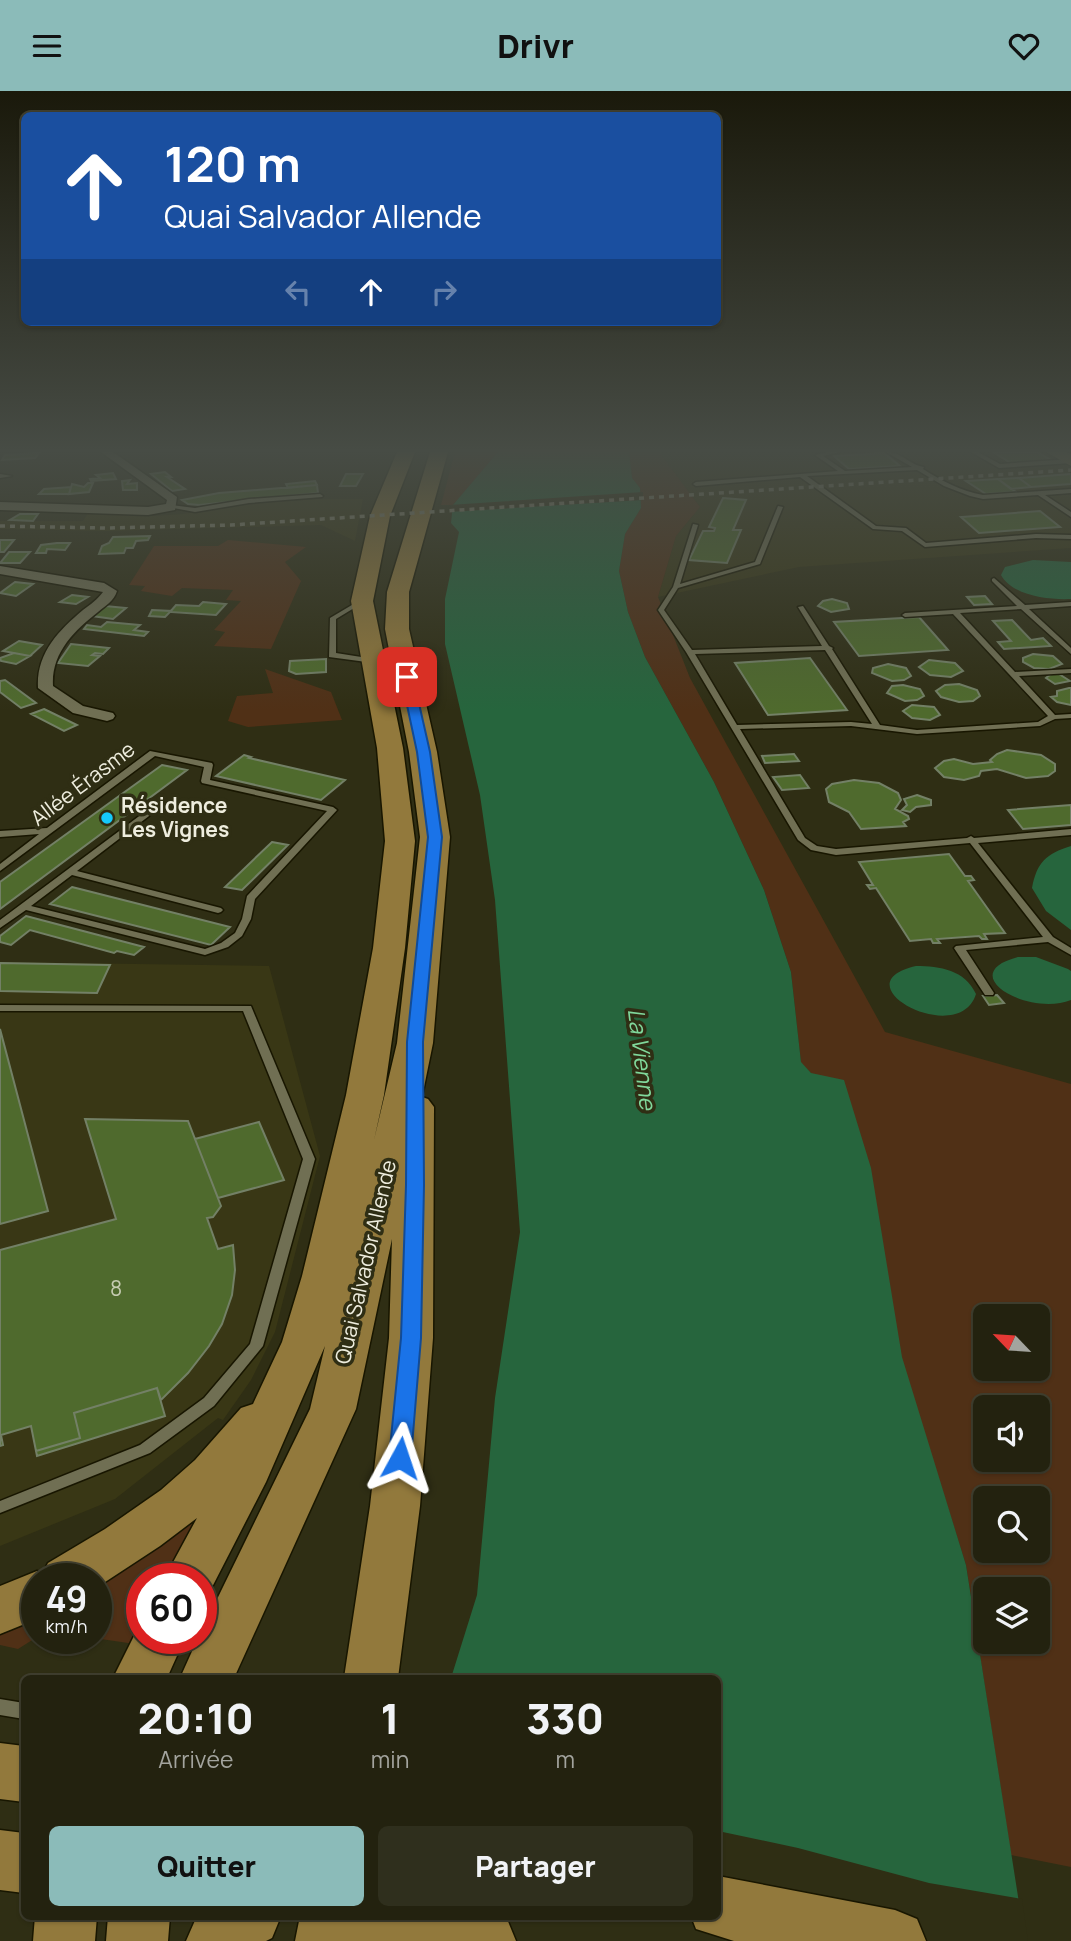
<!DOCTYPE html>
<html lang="fr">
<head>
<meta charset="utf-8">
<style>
	:root { --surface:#23220f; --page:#2f2f1d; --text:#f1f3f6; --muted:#a3a49e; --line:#403f2f; --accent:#8bbbb9 }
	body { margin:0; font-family:Manrope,sans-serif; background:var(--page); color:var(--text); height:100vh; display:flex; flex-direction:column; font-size:26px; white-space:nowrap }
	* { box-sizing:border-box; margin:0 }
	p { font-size:23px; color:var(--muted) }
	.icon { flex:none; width:38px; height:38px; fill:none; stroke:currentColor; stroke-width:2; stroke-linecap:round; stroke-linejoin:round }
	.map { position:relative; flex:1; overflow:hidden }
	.drawer { position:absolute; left:21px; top:1584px; width:700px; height:245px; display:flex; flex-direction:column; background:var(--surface); border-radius:10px; box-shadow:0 2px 5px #0004,0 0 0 2px var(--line) }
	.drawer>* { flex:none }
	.hud { position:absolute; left:21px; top:21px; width:700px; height:214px; border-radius:10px; box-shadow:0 2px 5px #0004,0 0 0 2px var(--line); background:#1a4fa0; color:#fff; overflow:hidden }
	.needle { width:46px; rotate:295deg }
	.buttons { position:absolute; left:973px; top:1213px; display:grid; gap:14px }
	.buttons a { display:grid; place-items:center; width:77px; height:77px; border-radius:10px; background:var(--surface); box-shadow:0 2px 5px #0004,0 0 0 2px var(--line); font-size:35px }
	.speed { position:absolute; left:21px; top:1472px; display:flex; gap:14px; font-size:35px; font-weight:700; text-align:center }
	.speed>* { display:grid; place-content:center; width:91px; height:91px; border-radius:50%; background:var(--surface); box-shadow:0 2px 5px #0004,0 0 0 2px var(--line); line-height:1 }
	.speed small { font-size:18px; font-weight:400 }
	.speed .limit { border:10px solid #d22; background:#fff; color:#111 }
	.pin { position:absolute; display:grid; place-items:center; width:60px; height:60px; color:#fff; margin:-30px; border-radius:14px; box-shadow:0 4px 10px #0006 }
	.me { position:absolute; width:77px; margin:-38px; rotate:5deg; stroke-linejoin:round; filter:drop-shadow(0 0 5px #0008) }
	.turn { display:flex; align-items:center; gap:24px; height:147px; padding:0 28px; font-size:32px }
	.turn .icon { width:91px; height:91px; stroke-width:2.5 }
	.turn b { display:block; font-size:49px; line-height:60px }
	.lanes { display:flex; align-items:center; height:66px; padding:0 28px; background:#0003; justify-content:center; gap:35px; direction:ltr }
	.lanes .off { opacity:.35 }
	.eta { display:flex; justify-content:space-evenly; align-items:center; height:119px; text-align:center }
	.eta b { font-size:42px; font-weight:800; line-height:49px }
	.action { display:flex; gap:14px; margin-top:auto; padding:14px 28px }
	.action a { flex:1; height:80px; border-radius:10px; background:var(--accent); color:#111; font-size:28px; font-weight:800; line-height:80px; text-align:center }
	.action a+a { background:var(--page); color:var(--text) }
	header { display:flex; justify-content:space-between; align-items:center; height:91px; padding:0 28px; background:var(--accent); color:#111; font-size:32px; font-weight:800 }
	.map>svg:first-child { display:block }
	.built { fill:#393715 }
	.green { fill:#503016; fill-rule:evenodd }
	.water { fill:#26653d }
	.pier { fill:#2f2e14 }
	.building { fill:#4f6a2d; stroke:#738066; stroke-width:2 }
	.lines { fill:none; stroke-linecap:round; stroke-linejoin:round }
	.lane-casing { stroke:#181600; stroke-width:3 }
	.street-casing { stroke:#181600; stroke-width:3 }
	.secondary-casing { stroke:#181600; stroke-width:2 }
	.primary-casing { stroke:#181600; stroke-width:3 }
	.lane { fill:#706f53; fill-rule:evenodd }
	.street { fill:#706f53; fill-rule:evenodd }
	.secondary { fill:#817447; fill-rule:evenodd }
	.primary { fill:#92793c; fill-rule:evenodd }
	.rail { stroke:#8d8c78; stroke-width:3.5; stroke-dasharray:5 5; stroke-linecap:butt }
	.route { fill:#1a73e8; stroke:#114b97; stroke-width:2 }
	.poi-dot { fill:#15cafb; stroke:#2f2e14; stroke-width:2.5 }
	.labels { text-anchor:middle; stroke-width:7; stroke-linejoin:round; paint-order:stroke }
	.street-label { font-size:21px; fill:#eeedde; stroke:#2f2e14 }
	.poi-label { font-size:21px; font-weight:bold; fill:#eeedde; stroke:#2f2e14; text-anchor:start }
	.near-number-label { font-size:21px; fill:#c6ccb2 }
	.water-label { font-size:23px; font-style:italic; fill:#80d89b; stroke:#2f2e14 }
</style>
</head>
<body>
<header><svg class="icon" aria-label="menu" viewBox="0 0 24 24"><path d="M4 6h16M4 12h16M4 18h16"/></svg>Drivr<svg class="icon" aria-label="heart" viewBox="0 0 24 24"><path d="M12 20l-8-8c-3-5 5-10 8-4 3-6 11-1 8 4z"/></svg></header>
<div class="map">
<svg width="1071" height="1850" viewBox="0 0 1071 1850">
	<rect width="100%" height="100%" fill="#2f2e14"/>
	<!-- built -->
	<path class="built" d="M 659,361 L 1071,361 L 1071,457 L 799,476 L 658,506 L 676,445 L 700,416 Z
		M 322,408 L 363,408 L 355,450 L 321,434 L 107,440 L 0,438 L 0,430 L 83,430 L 88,422 L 154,425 L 183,423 L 249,412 Z
		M 0,871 L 269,875 L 320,1065 L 275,1241 L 251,1289 L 223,1329 L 218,1327 L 115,1408 L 0,1455 Z"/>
	<!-- green -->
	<path class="green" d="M 455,361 L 498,361 L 453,414 L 441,414 Z
		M 629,361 L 659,361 L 700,416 L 676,445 L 658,506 L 690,587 L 885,941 L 1071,993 L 1071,1776 L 1011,1764 L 966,1474 L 811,982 L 801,972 L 791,881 L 764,799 L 714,691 L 645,566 L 628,521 L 619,480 L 625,443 L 641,417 L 640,397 L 632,387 ZM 985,1225 L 1038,1225 L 1038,1278 L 985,1278 ZM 985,1316 L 1038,1316 L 1038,1368 L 985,1368 ZM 985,1407 L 1038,1407 L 1038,1460 L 985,1460 ZM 985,1498 L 1038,1498 L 1038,1550 L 985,1550 Z
		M 228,449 L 306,456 L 285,471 L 301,490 L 271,558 L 214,555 L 225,541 L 214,539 L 241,510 L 226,509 L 233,499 L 182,497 L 172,505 L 141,500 L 145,495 L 129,494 L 154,455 L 218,455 Z
		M 265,578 L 331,601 L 342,629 L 248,636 L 228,630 L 237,605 L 273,602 Z
		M 208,1410 L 172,1487 L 142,1488 L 142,1541 L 135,1553 L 94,1547 L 96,1547 L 96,1497 Z
		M 37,1525 L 37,1546 L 18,1558 L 0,1554 L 0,1543 Z"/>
	<!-- water -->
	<path class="water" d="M 498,361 L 629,361 L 632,387 L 640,397 L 641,417 L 625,443 L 619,480 L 628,521 L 645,566 L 714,691 L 764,799 L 791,881 L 801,971 L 811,982 L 844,989 L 871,1077 L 902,1266 L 966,1474 L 1025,1850 L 428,1850 L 718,1825 L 718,1587 L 451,1587 L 477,1504 L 495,1307 L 520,1141 L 495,809 L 480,704 L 445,553 L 445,508 L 459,441 L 451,432 L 453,414 Z
		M 1033,469 L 1071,471 L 1071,508 C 1048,509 1013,505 1001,484 L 1005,476 Z
		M 1071,755 L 1071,839 L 1046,820 L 1032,797 C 1037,771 1046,763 1071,755 Z
		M 1018,866 L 1036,866 L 1068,878 L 1071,880 L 1071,909 C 1028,926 953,883 1018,866 Z
		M 916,875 C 940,875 965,879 976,903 C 959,958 837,893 916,875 Z"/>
	<!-- pier -->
	<path class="pier" d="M 643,401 L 643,409 L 448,421 L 449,414 Z
		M 718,1740 L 798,1757 L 929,1792 L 1022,1808 L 1028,1850 L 425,1850 L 427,1825 L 718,1825 Z"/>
	<!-- building -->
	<path class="building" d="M 993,361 L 1037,361 L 1051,369 L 1011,372 Z
		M 39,362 L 35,367 L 2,369 L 5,364 Z
		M 884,362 L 900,375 L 849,378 L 834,365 Z
		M 165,381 L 171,386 L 167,386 L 185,398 L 172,400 L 151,383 Z
		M 113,382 L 116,388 L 91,390 L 90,388 L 100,387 L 96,384 Z
		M 346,383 L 363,383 L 356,395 L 340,395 Z
		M 1071,383 L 1071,393 L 1031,396 L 1019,387 Z
		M 1019,387 L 1031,396 L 1011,398 L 998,388 Z
		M 998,388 L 1016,401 L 986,403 L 966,390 Z
		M 130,389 L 127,393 L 137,392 L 137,399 L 123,399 L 122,390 Z
		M 315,390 L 317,394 L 288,397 L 286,393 Z
		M 88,392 L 93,392 L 89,401 L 69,403 L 72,393 L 84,396 Z
		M 317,394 L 318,402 L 199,414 L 188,413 L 182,409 L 219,402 Z
		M 71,396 L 69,403 L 39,403 L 44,398 Z
		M 723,407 L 746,409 L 733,439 L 741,439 L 727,472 L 689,469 L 703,440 L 714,440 L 715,437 L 709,436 Z
		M 1040,420 L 1060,436 L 979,442 L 961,426 Z
		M 20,423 L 38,423 L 33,430 L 10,429 Z
		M 150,445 L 148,449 L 136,450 L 133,457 L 126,457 L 124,462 L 99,463 L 102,455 L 109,452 L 113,446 Z
		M 0,449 L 14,449 L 4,461 L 0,461 Z
		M 57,452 L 70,452 L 65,459 L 47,458 L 46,462 L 36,462 L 41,454 Z
		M 9,461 L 30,461 L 20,472 L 0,472 Z
		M 15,491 L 33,493 L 16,505 L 0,502 Z
		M 72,504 L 88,506 L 76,513 L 60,511 Z
		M 985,505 L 992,513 L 974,514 L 967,506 Z
		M 832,508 L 847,512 L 849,518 L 831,521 L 818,515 L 823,510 Z
		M 203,511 L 226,513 L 216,524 L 170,521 L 176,514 L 199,515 Z
		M 105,515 L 126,517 L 113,528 L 92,525 Z
		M 152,519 L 171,520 L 165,526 L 149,525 Z
		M 919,526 L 948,559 L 859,565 L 834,531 Z
		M 1012,529 L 1031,549 L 1043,547 L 1051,555 L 1004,558 L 998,551 L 1011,550 L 993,530 Z
		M 107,531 L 140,534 L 134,539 L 148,541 L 144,545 L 84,538 L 87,534 L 101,536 Z
		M 19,550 L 42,554 L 30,565 L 3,560 Z
		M 71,553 L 109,557 L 103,563 L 95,562 L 92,564 L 100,565 L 88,575 L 58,572 Z
		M 14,562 L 30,565 L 16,573 L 1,570 L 0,567 Z
		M 1033,563 L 1053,565 L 1062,573 L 1049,578 L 1034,577 L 1023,571 L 1023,567 Z
		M 810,567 L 847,619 L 768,624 L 735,572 Z
		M 326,568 L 326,581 L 296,583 L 289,580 L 290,570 Z
		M 929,569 L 955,572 L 963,580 L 951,586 L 930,584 L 919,576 Z
		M 888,573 L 906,577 L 911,585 L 904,589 L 892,590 L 872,582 L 873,577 Z
		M 1059,583 L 1070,590 L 1055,593 L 1046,587 L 1051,583 Z
		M 5,589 L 36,612 L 21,617 L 0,601 L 0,590 Z
		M 959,593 L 977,599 L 980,605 L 973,610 L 959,611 L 941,606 L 936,600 L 945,594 Z
		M 903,594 L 920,598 L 924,605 L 917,609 L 905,610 L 887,602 L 892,595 Z
		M 1069,597 L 1071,597 L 1071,614 L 1057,611 L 1051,606 L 1057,605 L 1057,600 Z
		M 912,614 L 934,616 L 940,624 L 930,629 L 912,627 L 903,620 Z
		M 44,618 L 77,634 L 64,640 L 31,623 Z
		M 1007,659 L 1041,664 L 1055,673 L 1055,680 L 1048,685 L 1026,687 L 997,678 L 981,680 L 979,685 L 964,689 L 944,686 L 935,677 L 944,670 L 954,668 L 973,673 L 992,671 L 990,669 L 997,663 Z
		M 794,663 L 799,670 L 765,672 L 762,665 Z
		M 244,664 L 251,666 L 249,667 L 345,689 L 321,709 L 216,685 Z
		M 162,674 L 187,679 L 0,818 L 0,791 Z
		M 800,684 L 809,697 L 782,699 L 773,686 Z
		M 854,689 L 879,692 L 898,702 L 901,709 L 895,718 L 908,725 L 909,728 L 903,731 L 906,735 L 861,738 L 849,721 L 829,711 L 826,698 L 832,693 Z
		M 917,704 L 931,709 L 931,714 L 916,716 L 910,721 L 902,719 L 907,714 L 904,708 Z
		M 1071,714 L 1071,734 L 1023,738 L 1008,719 Z
		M 272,751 L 288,754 L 242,799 L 225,796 Z
		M 949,763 L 965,785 L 971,785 L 974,789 L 968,790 L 1005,842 L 984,843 L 987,848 L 982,848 L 979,845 L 937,848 L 940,852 L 933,852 L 931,848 L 910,850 L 876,797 L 870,798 L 867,794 L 873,794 L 859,771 Z
		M 72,796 L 230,836 L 211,854 L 50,813 Z
		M 26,825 L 144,856 L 134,864 L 117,860 L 114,862 L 30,839 L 11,854 L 0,851 L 0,845 Z
		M 0,872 L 110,874 L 97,902 L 0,900 Z
		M 997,904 L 1004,912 L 989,914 L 983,905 Z
		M 0,938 L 48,1120 L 0,1133 Z
		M 85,1028 L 188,1030 L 221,1115 L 213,1126 L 207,1127 L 218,1158 L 233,1154 L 235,1179 L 232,1204 L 222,1233 L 209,1255 L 188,1282 L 161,1309 L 157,1297 L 74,1322 L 80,1347 L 36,1360 L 31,1335 L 1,1344 L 3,1354 L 0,1355 L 0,1159 L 116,1128 Z
		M 259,1031 L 284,1089 L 218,1107 L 195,1048 Z
		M 157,1297 L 165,1325 L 37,1365 L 36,1360 L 80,1347 L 74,1322 Z"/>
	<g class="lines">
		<defs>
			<path id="lane" d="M 828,361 L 840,361 L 823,365 L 845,380 L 912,376 L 886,361 C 900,360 910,374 924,376 L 923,378 C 942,390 961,400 983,404 L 1071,398 L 1071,402 L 1045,404 L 1071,421 L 1071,426 L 1038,404 L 983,408 L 970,405 L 944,395 L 917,379 L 807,385 L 876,435 L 906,437 L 926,452 L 1036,443 L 1071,444 L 1071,448 L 1036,447 L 925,456 L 902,440 L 873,438 L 800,386 L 696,395 L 693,393 L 696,391 L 838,380 L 815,364 Z
				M 971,361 L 978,361 L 1000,373 L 1071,368 L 1071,372 L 999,377 Z
				M 0,383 L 12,385 L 0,387 Z
				M 320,403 L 323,405 L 322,406 L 249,412 L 195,421 L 168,416 L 171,414 L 195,417 L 249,408 Z
				M 778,415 L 783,416 L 760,473 L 678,497 L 664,519 L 692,559 L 822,555 L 798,516 L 803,515 L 829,555 L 833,557 L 832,558 L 880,634 L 917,639 L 1038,631 L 1048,625 L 953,523 L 905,526 L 902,524 L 905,522 L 1017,515 L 992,490 L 992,488 L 994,487 L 1025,514 L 1071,511 L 1071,515 L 1029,518 L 1071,557 L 1071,563 L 1021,518 L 960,522 L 1015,581 L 1071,578 L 1071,582 L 1019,585 L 1055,624 L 1071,623 L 1071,627 L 1055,628 L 1040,635 L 917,643 L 851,635 L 740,638 L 805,747 L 817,755 L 836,758 L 967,747 L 971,745 L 974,747 L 1071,738 L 1071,744 L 978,752 L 1053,846 L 1071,857 L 1071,864 L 1048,851 L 966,859 L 994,902 L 993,904 L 985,904 L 954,857 L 956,855 L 1043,846 L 970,752 L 836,764 L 811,759 L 798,749 L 686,561 L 658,519 L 673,496 L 693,433 L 698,434 L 680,493 L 755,471 ZM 825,559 L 872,633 L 851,631 L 737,634 L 695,563 Z
				M 362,508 L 364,509 L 364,511 L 336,528 L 336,562 L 374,568 L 378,570 L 374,572 L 329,566 L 330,527 Z
				M 150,660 L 212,672 L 213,674 L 210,689 L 333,716 L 337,719 L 255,808 L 251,828 L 242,845 L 228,856 L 205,864 L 26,819 L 0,837 L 0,829 L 146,720 L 150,723 L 149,725 L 77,780 L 221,817 L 223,819 L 221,821 L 218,822 L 72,784 L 31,815 L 205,858 L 221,852 L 235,842 L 242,828 L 247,805 L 327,720 L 202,692 L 201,690 L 204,676 L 155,665 L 0,780 L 0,773 L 39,743 L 0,746 L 0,740 L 47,737 Z
				M 0,914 L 251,915 L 315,1068 L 263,1255 L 214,1315 L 150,1362 L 0,1422 L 0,1410 L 140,1354 L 204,1307 L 250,1253 L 303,1068 L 243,920 L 0,920 Z
				M 0,1608 L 24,1612 L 24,1628 L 0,1624 Z"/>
			<path id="street" d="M 101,361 L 113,361 L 177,406 L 175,419 L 148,424 L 0,419 L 0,411 L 148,416 L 166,413 L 167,409 Z
				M 0,475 L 104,492 L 117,500 C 114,510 106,514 98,521 C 74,540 51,562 53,595 L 83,615 L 113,622 L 115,625 L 113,628 L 107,630 L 73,622 L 38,597 C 36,563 58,540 83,519 C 90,514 98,508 103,501 L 0,483 Z"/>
			<path id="secondary" d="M 1046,361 L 1066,361 L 1071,363 L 1071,375 Z"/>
			<path id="primary" d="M 397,361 L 415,361 L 390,425 L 373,510 L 403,657 L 415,750 L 405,857 L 384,1004 L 374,1049 L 397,952 L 420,746 L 409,661 L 385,538 L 387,501 L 430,361 L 448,361 L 409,501 L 409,538 L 437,661 L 450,746 L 433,952 L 422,1006 L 428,1008 L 434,1016 L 433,1247 L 420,1415 L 398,1587 L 344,1587 L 370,1415 L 389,1247 L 392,1148 L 356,1318 L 234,1587 L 180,1587 L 198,1547 L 201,1547 L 201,1541 L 310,1318 L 325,1255 L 266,1391 L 208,1504 L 201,1507 L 201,1488 L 164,1488 L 197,1427 L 160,1455 L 96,1497 L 96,1488 L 37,1488 L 37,1528 L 0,1543 L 0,1495 L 37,1480 L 43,1482 L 48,1472 L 105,1438 L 161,1399 L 195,1369 L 241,1317 L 253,1313 L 282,1251 L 302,1185 L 346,1004 L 373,857 L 385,750 L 377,657 L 351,510 L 370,425 Z
				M 142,1529 L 142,1547 L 185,1547 L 167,1587 L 113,1587 Z
				M 0,1652 L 24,1655 L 24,1711 L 0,1708 Z
				M 0,1739 L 24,1742 L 24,1802 L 0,1799 Z
				M 718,1785 L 895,1819 L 917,1828 L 926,1850 L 734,1850 L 696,1838 L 691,1825 L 718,1825 Z
				M 35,1825 L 97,1825 L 95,1850 L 33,1850 Z
				M 108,1825 L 170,1825 L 168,1850 L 106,1850 Z
				M 197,1825 L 281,1825 L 272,1847 L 266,1850 L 186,1850 Z
				M 300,1825 L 501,1825 L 507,1828 L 516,1850 L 295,1850 Z"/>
		</defs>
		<!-- lane casing -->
		<use href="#lane" class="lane-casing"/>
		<!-- street casing -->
		<use href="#street" class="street-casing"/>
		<!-- secondary casing -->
		<use href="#secondary" class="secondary-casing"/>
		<!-- primary casing -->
		<use href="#primary" class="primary-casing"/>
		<!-- lane -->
		<use href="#lane" class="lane"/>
		<!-- street -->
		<use href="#street" class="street"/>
		<!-- secondary -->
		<use href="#secondary" class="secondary"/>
		<!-- primary -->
		<use href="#primary" class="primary"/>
		<!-- rail -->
		<path class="rail" d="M 0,435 L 105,437 L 231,434 L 1071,379"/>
	</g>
	<!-- sky -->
	<linearGradient id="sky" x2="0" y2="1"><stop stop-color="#1a190b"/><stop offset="0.58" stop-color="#474c45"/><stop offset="1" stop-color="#474c45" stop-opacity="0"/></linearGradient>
	<rect width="1071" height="620" fill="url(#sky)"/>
	<!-- route -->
	<path class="route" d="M 407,582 L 413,586 L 430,661 L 442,746 L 423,951 L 424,1094 L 421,1247 L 411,1367 L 407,1373 L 400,1376 L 392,1373 L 389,1367 L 401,1247 L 406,1094 L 407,951 L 428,746 L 417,661 L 401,586 Z"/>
	<!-- markers -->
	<circle class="poi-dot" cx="107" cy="727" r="7"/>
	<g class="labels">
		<!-- street labels -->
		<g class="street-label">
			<text transform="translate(83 693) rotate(-37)" y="7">Allée Érasme</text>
			<text transform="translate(366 1171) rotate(-77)" y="7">Quai Salvador Allende</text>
		</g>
		<!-- poi labels -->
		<g class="poi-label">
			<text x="121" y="722">Résidence<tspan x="121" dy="24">Les Vignes</tspan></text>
		</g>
		<!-- near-number labels -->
		<g class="near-number-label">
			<text x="116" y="1205">8</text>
		</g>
		<!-- water labels -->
		<g class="water-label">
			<text transform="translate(642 968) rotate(83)" y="8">La Vienne</text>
		</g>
	</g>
</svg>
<div class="buttons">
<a><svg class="needle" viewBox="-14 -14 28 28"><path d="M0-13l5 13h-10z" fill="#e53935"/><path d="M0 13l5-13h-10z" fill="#a3a49e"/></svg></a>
<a><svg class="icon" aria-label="sound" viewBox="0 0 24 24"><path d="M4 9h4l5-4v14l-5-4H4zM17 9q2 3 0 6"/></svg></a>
<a><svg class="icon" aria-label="search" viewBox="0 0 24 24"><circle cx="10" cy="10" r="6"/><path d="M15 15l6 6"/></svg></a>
<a><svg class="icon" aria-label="layers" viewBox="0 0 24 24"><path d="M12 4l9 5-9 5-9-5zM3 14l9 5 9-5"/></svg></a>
</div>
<div class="speed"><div>49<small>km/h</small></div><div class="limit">60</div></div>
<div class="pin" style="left:407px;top:586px;background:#d93025"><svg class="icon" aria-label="arrive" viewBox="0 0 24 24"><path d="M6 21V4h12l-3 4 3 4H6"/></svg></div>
<svg class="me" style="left:400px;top:1367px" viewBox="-20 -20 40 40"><path d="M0-17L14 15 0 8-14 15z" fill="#1a73e8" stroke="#fff" stroke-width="4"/></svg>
<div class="hud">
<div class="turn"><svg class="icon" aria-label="ahead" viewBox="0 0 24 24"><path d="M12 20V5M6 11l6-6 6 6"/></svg><div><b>120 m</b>Quai Salvador Allende</div></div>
<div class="lanes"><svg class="icon off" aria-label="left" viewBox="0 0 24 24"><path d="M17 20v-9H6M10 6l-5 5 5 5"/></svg><svg class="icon" aria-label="ahead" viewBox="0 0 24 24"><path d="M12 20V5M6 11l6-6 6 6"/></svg><svg class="icon off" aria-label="right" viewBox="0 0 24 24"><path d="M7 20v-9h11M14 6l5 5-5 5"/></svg></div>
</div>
<section class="drawer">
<div class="eta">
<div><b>20:10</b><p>Arrivée</p></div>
<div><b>1</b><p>min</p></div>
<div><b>330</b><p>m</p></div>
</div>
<div class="action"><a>Quitter</a><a>Partager</a></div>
</section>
</div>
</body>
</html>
